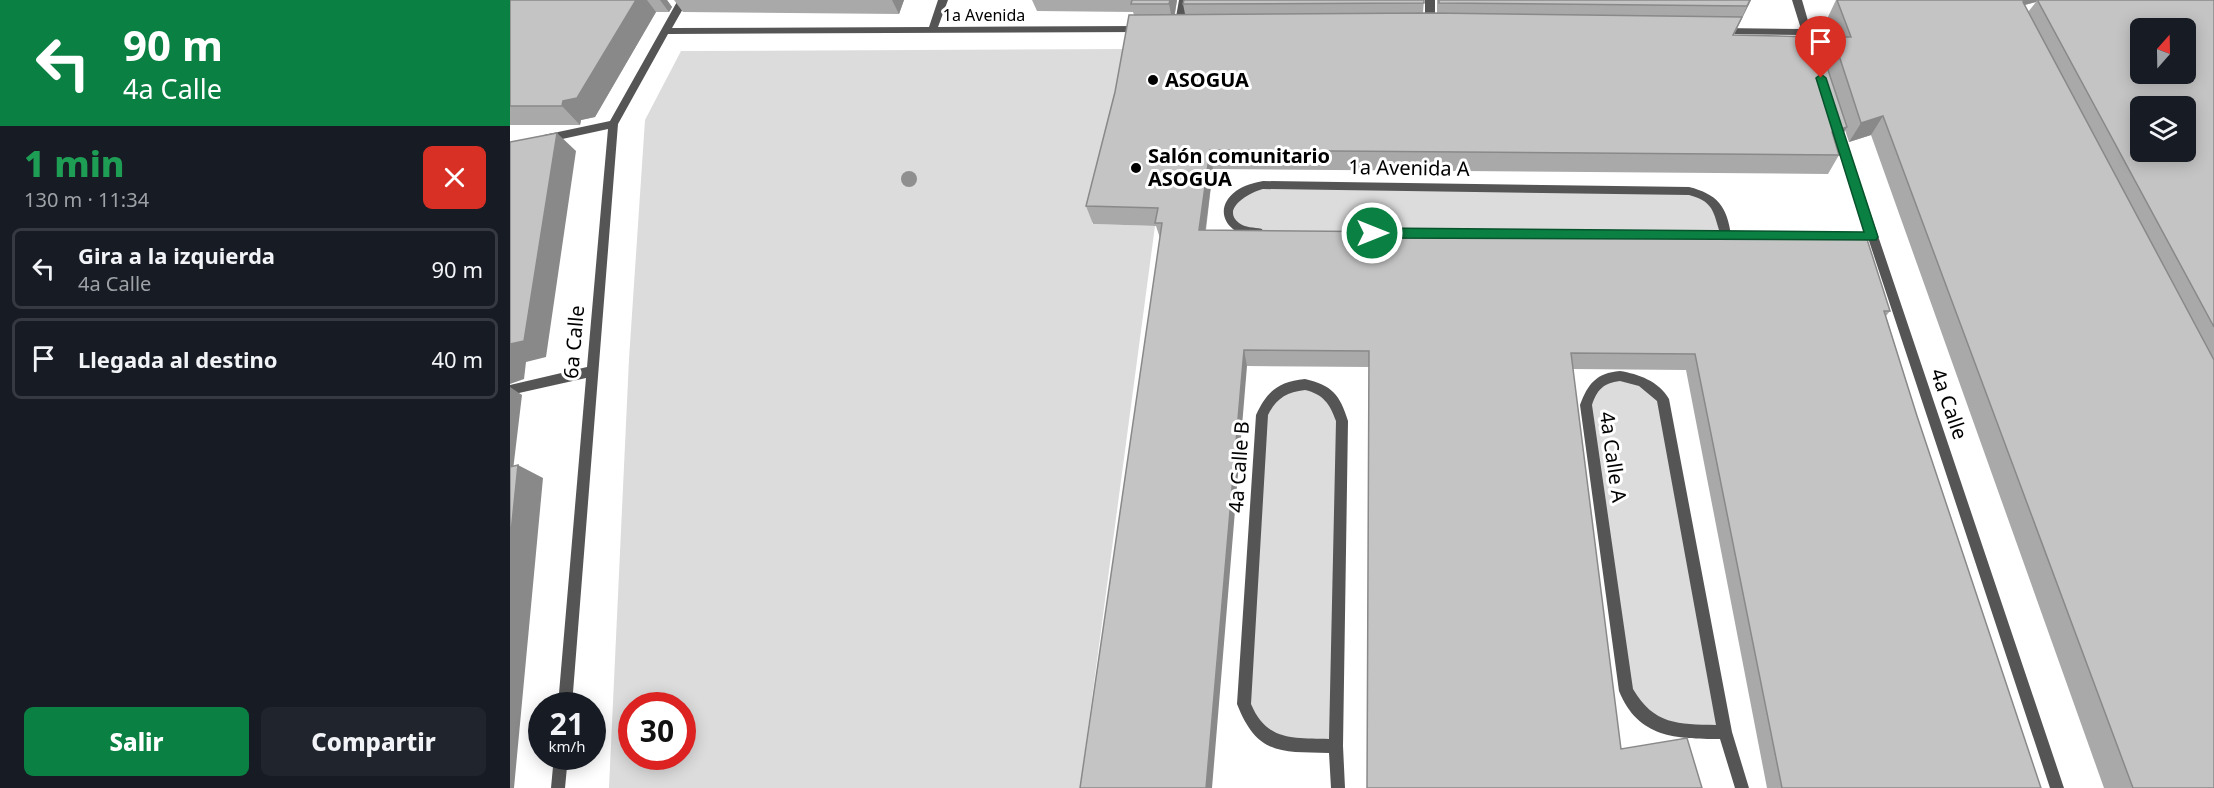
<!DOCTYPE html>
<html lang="es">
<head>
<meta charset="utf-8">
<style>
	:root { --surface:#171b24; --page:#20242c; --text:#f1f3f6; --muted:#9ea1a6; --line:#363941; --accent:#0b8043 }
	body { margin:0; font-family:"Noto Sans",sans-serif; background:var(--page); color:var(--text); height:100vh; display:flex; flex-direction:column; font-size:22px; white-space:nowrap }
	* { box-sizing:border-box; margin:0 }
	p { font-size:20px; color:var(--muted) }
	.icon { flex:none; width:33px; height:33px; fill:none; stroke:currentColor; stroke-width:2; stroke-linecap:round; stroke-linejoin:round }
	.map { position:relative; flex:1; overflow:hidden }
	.details { display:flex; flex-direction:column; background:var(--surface); width:510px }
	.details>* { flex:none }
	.top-card { background:#0b8043; color:#fff; overflow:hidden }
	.needle { width:39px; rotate:20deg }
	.controls { position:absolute; left:1620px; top:18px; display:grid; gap:12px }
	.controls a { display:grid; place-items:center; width:66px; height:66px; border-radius:9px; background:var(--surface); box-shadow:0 3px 15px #0003; font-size:30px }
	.speed { position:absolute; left:18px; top:692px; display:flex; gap:12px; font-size:30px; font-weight:700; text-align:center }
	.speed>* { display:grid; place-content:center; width:78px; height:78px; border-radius:50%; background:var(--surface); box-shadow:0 3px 15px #0003; line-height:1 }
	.speed small { font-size:15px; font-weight:400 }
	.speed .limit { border:9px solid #d22; background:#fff; color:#111 }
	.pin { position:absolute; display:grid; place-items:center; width:51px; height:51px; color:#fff; margin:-62px -26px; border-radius:50% 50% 50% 0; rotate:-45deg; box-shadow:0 0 6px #0007 }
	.pin .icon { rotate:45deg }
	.me { position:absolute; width:66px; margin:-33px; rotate:90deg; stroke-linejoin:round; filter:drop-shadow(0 0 4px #0008) }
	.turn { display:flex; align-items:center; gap:21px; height:126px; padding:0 24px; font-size:27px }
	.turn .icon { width:78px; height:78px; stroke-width:2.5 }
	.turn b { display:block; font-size:42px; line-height:51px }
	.round { display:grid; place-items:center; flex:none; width:63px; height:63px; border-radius:9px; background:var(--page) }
	.summary { display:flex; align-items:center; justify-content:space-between; height:102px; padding:0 24px }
	h1 { font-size:36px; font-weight:800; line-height:45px; color:#1e9e55 }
	.primary-button { display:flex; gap:12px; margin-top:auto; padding:12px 24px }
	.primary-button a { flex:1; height:69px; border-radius:9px; background:var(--accent); color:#fff; font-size:24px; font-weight:800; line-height:69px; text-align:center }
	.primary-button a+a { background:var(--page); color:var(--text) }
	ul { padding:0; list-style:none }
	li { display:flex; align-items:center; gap:18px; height:81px; margin:0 12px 9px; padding:0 12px; border:3px solid var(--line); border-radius:9px }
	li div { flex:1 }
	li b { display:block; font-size:22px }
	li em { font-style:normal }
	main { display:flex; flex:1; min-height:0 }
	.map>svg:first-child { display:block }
	.green { fill:#dcdcdc; fill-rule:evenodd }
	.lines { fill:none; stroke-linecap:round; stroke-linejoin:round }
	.minor { fill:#555; fill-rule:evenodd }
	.tree { fill:#8f8f8f }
	.wall { fill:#a9a9a9; fill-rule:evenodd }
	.shaded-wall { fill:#898989 }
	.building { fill:#c4c4c4; stroke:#898989; stroke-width:1.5; fill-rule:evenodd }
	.route { fill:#0b8043; stroke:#07532c; stroke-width:1.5 }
	.poi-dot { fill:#000; stroke:#fff; stroke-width:2 }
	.labels { text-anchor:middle; stroke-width:6; stroke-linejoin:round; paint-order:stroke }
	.far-street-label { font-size:16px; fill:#000; stroke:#fff }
	.poi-label { font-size:20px; font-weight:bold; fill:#000; stroke:#fff; text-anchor:start }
	.street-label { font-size:20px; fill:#000; stroke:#fff }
</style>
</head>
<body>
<main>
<section class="details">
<div class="top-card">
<div class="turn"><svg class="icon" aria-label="left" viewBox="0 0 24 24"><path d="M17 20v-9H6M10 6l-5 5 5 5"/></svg><div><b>90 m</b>4a Calle</div></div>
</div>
<div class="summary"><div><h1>1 min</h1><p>130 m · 11:34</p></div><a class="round" style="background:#d93025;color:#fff"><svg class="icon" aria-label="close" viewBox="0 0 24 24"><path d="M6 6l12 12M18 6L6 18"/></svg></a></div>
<ul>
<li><svg class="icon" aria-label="left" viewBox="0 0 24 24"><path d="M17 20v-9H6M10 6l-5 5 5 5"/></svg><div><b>Gira a la izquierda</b><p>4a Calle</p></div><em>90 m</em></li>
<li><svg class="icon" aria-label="arrive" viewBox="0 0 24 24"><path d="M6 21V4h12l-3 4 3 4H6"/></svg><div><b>Llegada al destino</b></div><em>40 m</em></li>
</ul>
<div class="primary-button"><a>Salir</a><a>Compartir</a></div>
</section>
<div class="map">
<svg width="1704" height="788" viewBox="0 0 1704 788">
	<rect width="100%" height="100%" fill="#fff"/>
	<!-- green -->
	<path class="green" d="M 620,49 L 582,224 L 645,226 L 570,788 L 99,788 L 119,359 L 135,120 L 171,51 ZM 122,705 L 172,705 L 172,756 L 122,756 Z
		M 743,186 L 1175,191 L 1195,196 L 1216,235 L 744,232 L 727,229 L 718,208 Z
		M 1120,376 L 1153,399 L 1215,732 L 1163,730 L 1123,705 L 1078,395 L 1084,386 Z
		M 801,385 L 830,408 L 826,746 L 747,731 L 735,690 L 752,425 L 763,395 Z"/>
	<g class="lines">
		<!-- minor -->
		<path class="minor" d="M 168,0 L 178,0 L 162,28 L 419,27 L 428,0 L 438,0 L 428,27 L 632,26 L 637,29 L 632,32 L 158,34 L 108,124 L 62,705 L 48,705 L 76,378 L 0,395 L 0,385 L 77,367 L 98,129 L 34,143 L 29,139 L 34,135 L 100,121 Z
			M 669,0 L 679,0 L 674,28 L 669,31 L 664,28 Z
			M 915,0 L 925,0 L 925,28 L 920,31 L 915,28 Z
			M 1282,0 L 1292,0 L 1303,38 L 1301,40 L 1295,40 L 1292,35 L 1211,34 L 1206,31 L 1211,28 L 1291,29 Z
			M 1325,119 L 1330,123 L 1554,788 L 1540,788 L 1320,123 Z
			M 753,181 L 1179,187 C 1207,194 1217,206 1221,235 L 1216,239 L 1212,238 C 1203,216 1207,202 1179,195 L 753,189 C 741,192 710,208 729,223 C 735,228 744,227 752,229 L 753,232 L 752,235 C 723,242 698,212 726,191 C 734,185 744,183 753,181 Z
			M 1110,371 C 1128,374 1149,381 1159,399 L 1222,732 L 1239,788 L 1225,788 L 1210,739 C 1166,739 1128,738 1109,691 L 1070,405 C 1078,384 1086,373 1110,371 ZM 1110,381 L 1129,386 L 1147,401 L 1206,725 C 1168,724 1144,725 1123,689 L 1082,405 C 1087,390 1093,383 1110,381 Z
			M 795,379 C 822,385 830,395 838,421 L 833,746 L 835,788 L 821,788 L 819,753 C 770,752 747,755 727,704 L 746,415 C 757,391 768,382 795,379 ZM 795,390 C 813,394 820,404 826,421 L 819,739 C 784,738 757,742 741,704 L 758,415 C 766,399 776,392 795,390 Z
			M 44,756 L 58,756 L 55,788 L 41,788 Z"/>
	</g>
	<!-- trees -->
	<circle class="tree" cx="399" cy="179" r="8"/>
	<!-- wall -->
	<path class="wall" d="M 0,0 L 157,0 L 162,7 L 159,12 L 146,12 L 85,117 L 71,120 L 70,125 L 0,125 Z
		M 164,0 L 394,0 L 389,14 L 173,12 Z
		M 522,0 L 667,0 L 665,14 L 675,14 L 673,4 L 914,0 L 913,13 L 927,13 L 927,0 L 1241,0 L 1224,35 L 1313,55 L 1323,37 L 1317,19 L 1326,0 L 1704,0 L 1704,788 L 1594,788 L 1361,135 L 1339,142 L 1335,130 L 1326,145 L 1329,155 L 1318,174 L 703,169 L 696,230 L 1380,311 L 1376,316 L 1407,416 L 1531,788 L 1257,788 L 1176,370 L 1063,369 L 857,788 L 859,367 L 737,366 L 650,238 L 646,226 L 583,224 L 576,206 L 624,15 L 623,12 L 527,11 ZM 1526,2 L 1518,12 L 1515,5 Z"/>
	<!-- shaded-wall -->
	<path class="shaded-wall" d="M 126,0 L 137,0 L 146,12 L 85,117 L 71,120 L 70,125 L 52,106 L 53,101 Z
		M 150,0 L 157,0 L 162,7 L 159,12 Z
		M 382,0 L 394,0 L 389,14 Z
		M 660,0 L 667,0 L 663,24 L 659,4 Z
		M 1240,0 L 1241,0 L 1228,26 L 1237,6 Z
		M 1511,0 L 1527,0 L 1526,2 L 1510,6 Z
		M 1373,116 L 1361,135 L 1339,142 L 1351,123 Z
		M 1337,127 L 1326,146 L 1322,132 Z
		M 47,133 L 66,151 L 36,357 L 16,362 L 14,379 L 0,384 L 0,344 Z
		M 700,150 L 703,169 L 693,248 L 689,230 Z
		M 734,350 L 737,366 L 702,788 L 696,788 Z
		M 0,387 L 12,395 L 1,487 L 0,487 Z
		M 8,465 L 33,478 L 4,788 L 0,788 L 0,542 Z"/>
	<!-- building -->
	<path class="building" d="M 0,0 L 126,0 L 67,98 L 53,101 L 52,106 L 0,106 Z
		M 622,0 L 660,0 L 659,4 L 621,4 Z
		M 674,0 L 914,0 L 914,3 L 673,4 Z
		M 929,0 L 1240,0 L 1237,6 L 929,3 Z
		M 1327,0 L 1514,0 L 1513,2 L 1704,360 L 1704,788 L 1623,788 L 1373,116 L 1351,123 L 1323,37 L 1341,37 Z
		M 1528,0 L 1704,0 L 1704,327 L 1528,1 ZM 1630,28 L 1676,28 L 1676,74 L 1630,74 ZM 1630,106 L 1676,106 L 1676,152 L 1630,152 Z
		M 921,13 L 1232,17 L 1223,35 L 1307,37 L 1337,127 L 1322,132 L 1329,155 L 700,150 L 689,230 L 1356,236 L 1380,311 L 1374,311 L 1407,416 L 1531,788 L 1272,788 L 1185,354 L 1061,353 L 1111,749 L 1177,738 L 1192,788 L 857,788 L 859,351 L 734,350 L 696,788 L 570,788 L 652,223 L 645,223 L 648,208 L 576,206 L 605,92 L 619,15 Z
		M 47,133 L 14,341 L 0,344 L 0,142 Z
		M 8,465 L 0,542 L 0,467 Z"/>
	<!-- route -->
	<path class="route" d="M 1311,74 L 1316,78 L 1368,237 L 1366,240 L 862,238 L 856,233 L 862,228 L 1354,232 L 1306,78 Z"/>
	<!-- markers -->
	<g class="poi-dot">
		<circle cx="643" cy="80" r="6"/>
		<circle cx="626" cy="168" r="6"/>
	</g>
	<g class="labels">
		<!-- far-street labels -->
		<g class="far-street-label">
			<text x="474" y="21">1a Avenida</text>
		</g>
		<!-- poi labels -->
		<g class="poi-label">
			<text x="655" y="87">ASOGUA</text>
			<text x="638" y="163">Salón comunitario<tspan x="638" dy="23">ASOGUA</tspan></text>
		</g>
		<!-- street labels -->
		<g class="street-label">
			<text transform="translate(899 168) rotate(1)" y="7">1a Avenida A</text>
			<text transform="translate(64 342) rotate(-85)" y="7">6a Calle</text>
			<text transform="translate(1439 404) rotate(71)" y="7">4a Calle</text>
			<text transform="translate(1103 457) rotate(82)" y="7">4a Calle A</text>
			<text transform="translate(729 467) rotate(-86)" y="7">4a Calle B</text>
		</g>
	</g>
</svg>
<div class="controls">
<a><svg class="needle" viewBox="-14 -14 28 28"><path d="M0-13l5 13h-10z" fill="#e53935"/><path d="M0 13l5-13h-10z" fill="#9ea1a6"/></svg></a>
<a><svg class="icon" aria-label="layers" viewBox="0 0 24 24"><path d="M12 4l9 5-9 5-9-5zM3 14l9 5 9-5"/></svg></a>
</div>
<div class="speed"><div>21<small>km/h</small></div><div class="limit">30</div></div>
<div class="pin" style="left:1311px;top:78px;background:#d93025"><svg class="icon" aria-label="arrive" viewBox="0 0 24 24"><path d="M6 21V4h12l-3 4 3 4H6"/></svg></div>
<svg class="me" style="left:862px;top:233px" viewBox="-20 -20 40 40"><circle r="17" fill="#0b8043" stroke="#fff" stroke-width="3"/><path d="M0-11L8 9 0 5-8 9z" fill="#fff"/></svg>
</div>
</main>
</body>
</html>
